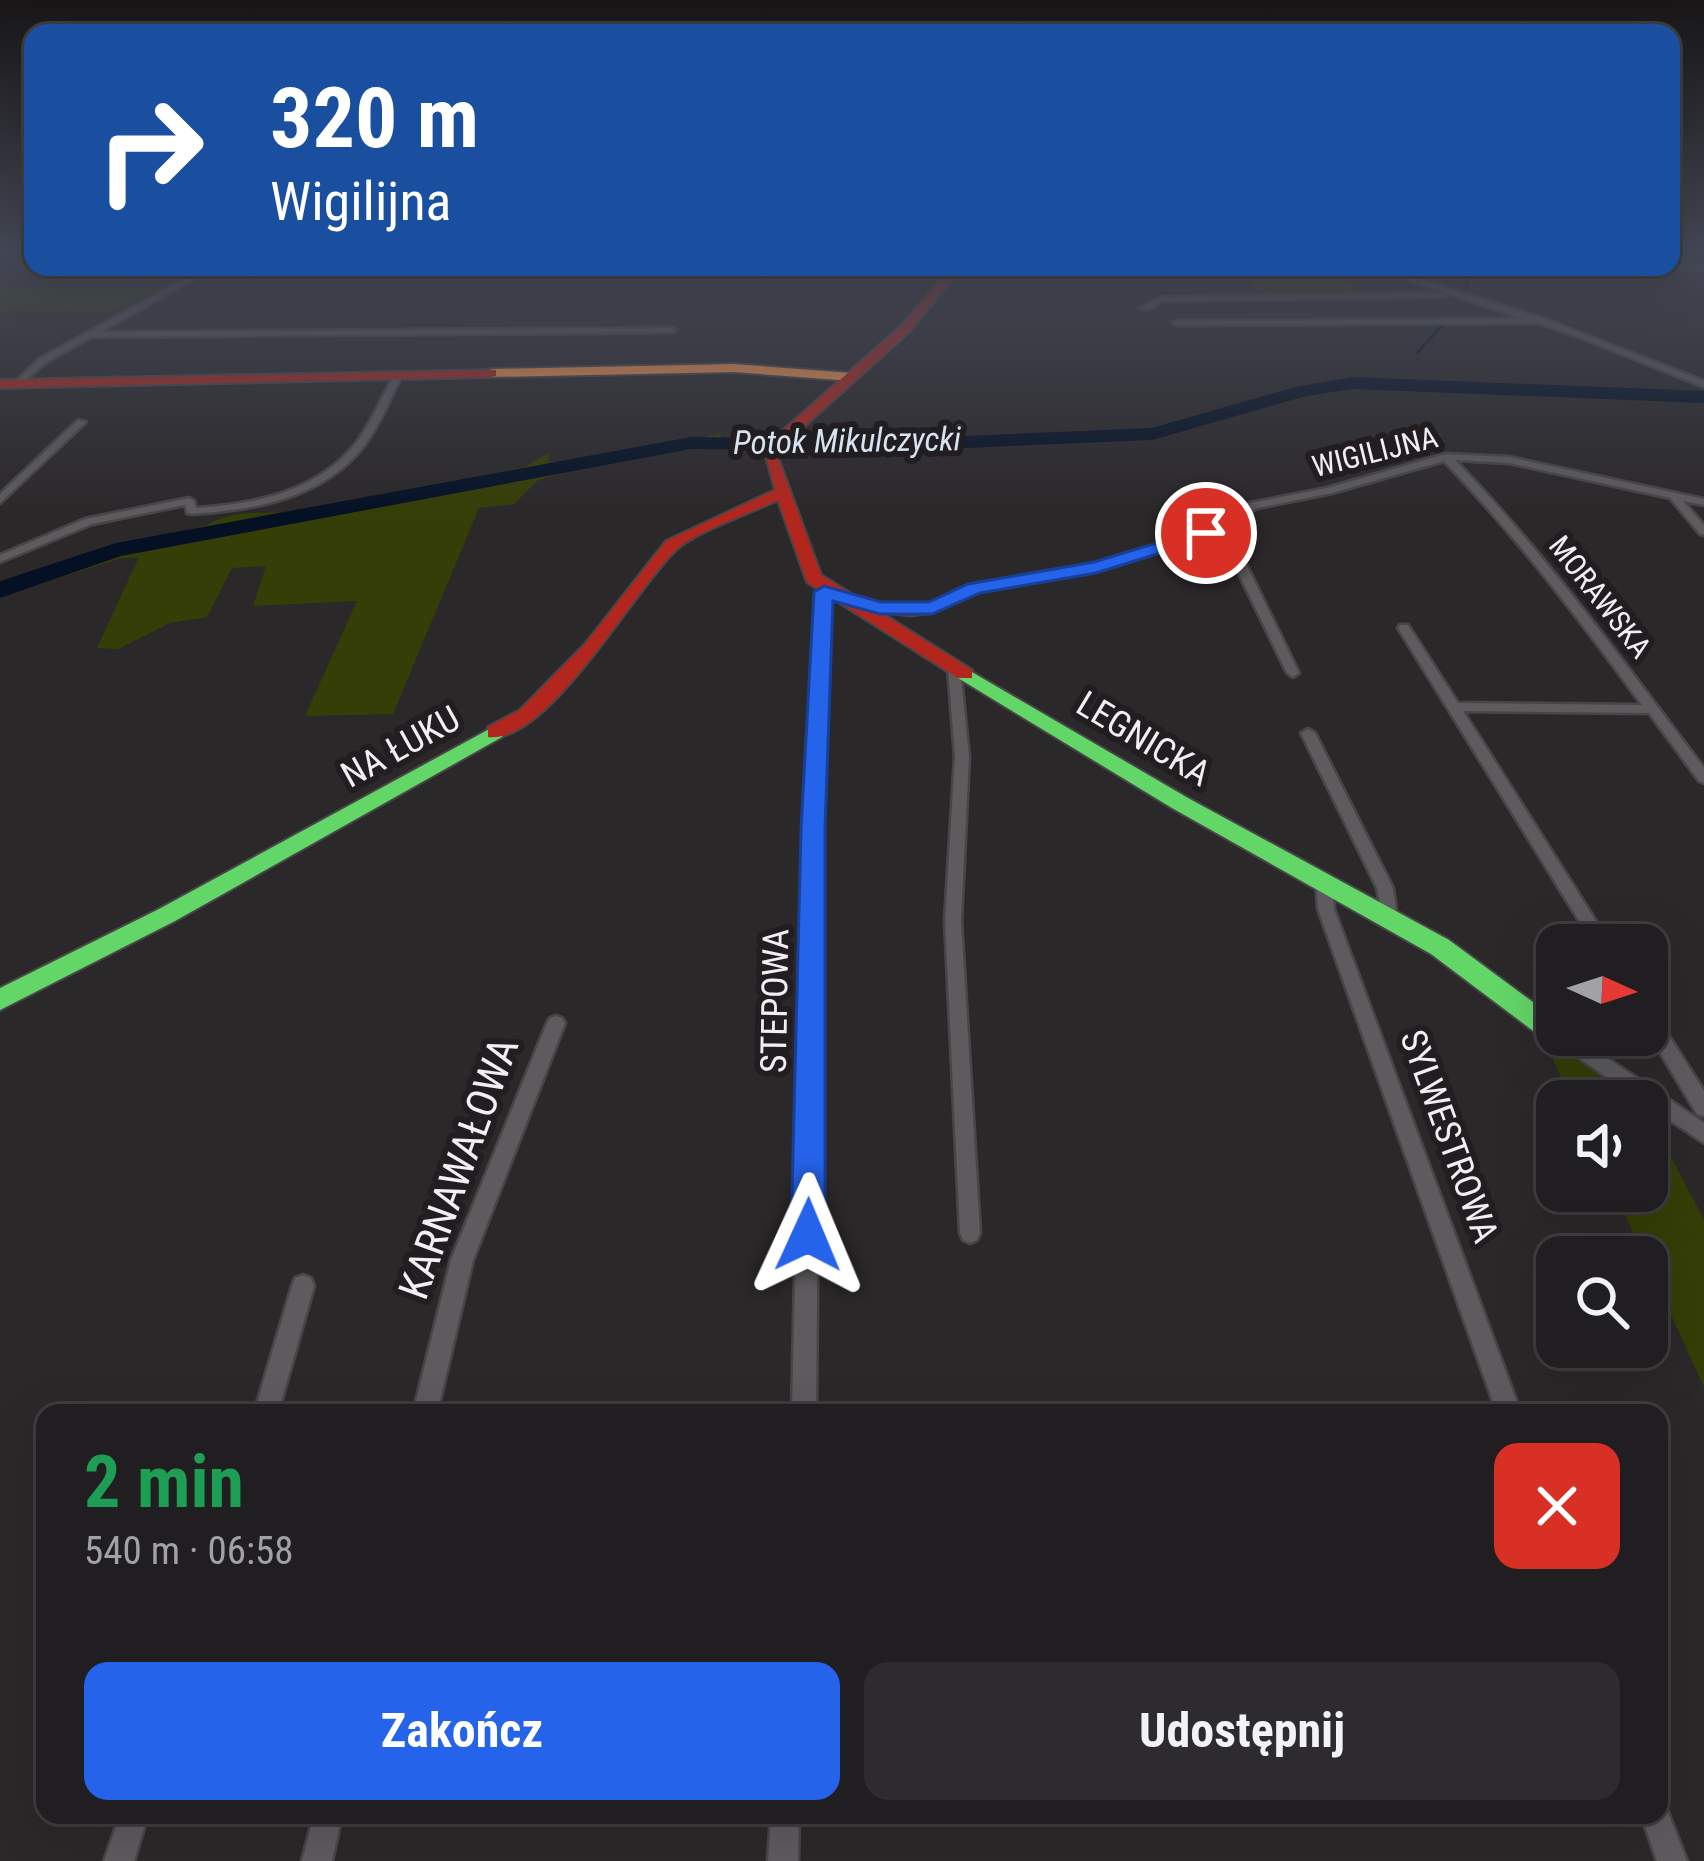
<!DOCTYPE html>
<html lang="pl">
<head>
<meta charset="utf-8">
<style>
	:root { --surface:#201e20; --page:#2d2b2d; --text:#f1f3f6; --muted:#a2a2a5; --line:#3d3c3e; --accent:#2563eb }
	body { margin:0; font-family:"Roboto Condensed",sans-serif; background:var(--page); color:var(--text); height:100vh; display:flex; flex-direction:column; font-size:45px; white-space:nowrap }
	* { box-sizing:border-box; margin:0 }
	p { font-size:39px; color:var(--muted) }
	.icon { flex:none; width:66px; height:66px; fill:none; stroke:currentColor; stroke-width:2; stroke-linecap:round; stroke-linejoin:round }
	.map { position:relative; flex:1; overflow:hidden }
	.side { position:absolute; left:36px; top:1404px; width:1632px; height:420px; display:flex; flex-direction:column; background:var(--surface); border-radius:24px; box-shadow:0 12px 48px #0002,0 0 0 3px var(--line) }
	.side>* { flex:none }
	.top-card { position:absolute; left:24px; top:24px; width:1656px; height:252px; border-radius:24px; box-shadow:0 12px 48px #0002,0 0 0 3px var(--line); background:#1a4fa0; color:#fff; overflow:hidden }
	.needle { width:78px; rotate:93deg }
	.tools { position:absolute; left:1536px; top:924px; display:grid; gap:24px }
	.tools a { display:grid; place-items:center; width:132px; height:132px; border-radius:24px; background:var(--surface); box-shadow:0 12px 48px #0002,0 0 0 3px var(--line); font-size:60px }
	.pin { position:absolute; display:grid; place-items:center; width:102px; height:102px; color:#fff; margin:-51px; border:6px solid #fff; border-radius:50%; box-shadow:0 3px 12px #0007 }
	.me { position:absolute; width:132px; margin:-66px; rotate:1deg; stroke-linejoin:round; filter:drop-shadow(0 0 9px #0008) }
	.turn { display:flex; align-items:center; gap:42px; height:252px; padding:0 48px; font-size:54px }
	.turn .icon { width:156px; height:156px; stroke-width:2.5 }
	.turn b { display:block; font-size:84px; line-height:102px }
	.round { display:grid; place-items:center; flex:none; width:126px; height:126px; border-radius:24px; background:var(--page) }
	.overview { display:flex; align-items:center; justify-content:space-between; height:204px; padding:0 48px }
	h1 { font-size:72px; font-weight:700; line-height:90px; color:#1e9e55 }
	.action { display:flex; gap:24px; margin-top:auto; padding:24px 48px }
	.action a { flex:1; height:138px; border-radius:24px; background:var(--accent); color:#fff; font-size:48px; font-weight:700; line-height:138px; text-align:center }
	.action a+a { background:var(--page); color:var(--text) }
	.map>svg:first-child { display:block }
	.green { fill:#353e06 }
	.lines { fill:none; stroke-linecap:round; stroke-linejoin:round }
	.stream { stroke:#041125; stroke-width:3 }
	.river { fill:#041125; fill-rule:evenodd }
	.street-casing { stroke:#484548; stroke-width:5 }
	.fast-casing { stroke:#484548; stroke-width:4 }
	.slow-casing { stroke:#484548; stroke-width:4 }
	.jam-casing { stroke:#484548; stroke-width:4 }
	.street { fill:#5d5b5d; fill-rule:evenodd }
	.fast { fill:#63d668; fill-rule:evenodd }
	.slow { fill:#ff974d; fill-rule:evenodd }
	.jam { fill:#b3261e; fill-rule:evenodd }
	.route { fill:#2563eb; stroke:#184099; stroke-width:3 }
	.labels { text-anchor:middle; stroke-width:12; stroke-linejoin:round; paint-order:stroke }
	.far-street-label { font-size:30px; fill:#f2eff2; stroke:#221d21 }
	.far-water-label { font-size:33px; font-style:italic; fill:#d6e4f2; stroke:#221d21 }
	.street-label { font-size:36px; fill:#f2eff2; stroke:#221d21 }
	.near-street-label { font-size:42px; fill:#f2eff2; stroke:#221d21 }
</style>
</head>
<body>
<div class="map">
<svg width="1704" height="1861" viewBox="0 0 1704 1861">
	<rect width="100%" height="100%" fill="#2b282a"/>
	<!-- green -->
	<path class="green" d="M 1245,276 L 1345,276 L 1363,295 L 1259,295 Z
		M 0,287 L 148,288 L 169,287 L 110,311 L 0,311 Z
		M 721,434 L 721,438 L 774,437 L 765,446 L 693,448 L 568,471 L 538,480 L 514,504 L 479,508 L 393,714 L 305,716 L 357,601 L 253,606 L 266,566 L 232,568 L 207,617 L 170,623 L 118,649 L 97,648 L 139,557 L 118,559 L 0,597 L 0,580 L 207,525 C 236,509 255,514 286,512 L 524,467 L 550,452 L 548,461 L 552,463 Z
		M 1540,1031 L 1642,1101 L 1572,1101 Z
		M 1647,1111 L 1704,1220 L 1704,1387 L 1614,1191 L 1647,1191 Z"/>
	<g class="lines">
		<!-- stream -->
		<path class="stream" d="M 929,277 L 930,267
			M 1464,293 L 1473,267
			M 1418,352 L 1441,327"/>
		<!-- river -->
		<path class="river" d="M 1352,377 L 1704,391 L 1704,403 L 1352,389 L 1306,396 L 1152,440 L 897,451 L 691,449 L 121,556 L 0,598 L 0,581 L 116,543 L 691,437 L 897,439 L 1152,428 L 1295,387 Z"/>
		<defs>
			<path id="street" d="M 1671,264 L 1704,266 L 1704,270 L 1668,268 Z
				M 207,267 L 216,267 L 100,332 L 672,328 L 676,330 L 672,332 L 91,337 L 45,363 L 24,382 L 17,380 L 39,359 Z
				M 1371,267 L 1382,267 L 1545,319 L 1704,381 L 1704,387 L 1584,339 L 1538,323 L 1177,325 L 1173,323 L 1177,321 L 1524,319 L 1448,294 L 1445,297 L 1163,301 L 1147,310 L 1140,308 L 1162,297 L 1446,293 Z
				M 397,374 L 401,377 C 390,399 381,423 366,443 C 326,498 255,510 191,514 L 187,513 L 185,505 L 92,524 L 0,562 L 0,555 L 85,519 L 189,498 L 194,501 L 196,508 C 255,504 317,492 356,443 C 371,423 381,399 393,377 Z
				M 78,420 L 86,422 L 0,503 L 0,494 Z
				M 1446,454 L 1509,457 L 1704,499 L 1704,505 L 1683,501 L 1704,525 L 1704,535 L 1700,534 L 1670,498 L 1509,463 L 1455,460 C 1547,555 1624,663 1704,768 L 1704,783 L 1699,781 L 1649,713 L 1463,711 L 1611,945 L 1594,945 L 1398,628 L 1400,625 L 1408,625 L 1458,703 L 1642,705 C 1580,620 1517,537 1444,461 L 1332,493 L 1257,508 L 1213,534 L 1247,566 L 1299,673 L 1293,677 L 1287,673 L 1236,568 L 1204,537 L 1096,571 L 978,591 L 933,612 L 911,615 L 858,609 L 852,605 L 858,601 L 911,607 L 930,605 L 975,584 L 1094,565 L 1202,531 L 1250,503 L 1327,488 Z
				M 824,588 L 830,592 L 821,829 L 816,1413 L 792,1413 L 805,829 L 818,592 Z
				M 954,664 L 960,668 L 969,757 L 961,920 L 980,1233 L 977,1240 L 970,1243 L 963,1240 L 960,1233 L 945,920 L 955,757 L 948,668 Z
				M 1308,729 L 1315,733 L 1393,888 L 1397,917 L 1395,921 L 1383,921 L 1377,888 L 1301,733 Z
				M 1324,877 L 1332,883 L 1334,909 L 1521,1413 L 1497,1413 L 1318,909 L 1316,883 Z
				M 1647,1009 L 1653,1011 L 1704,1091 L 1704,1116 L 1697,1114 L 1647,1031 Z
				M 556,1016 L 562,1018 L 565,1023 L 473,1260 L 437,1413 L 413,1413 L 451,1260 L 547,1023 L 550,1018 Z
				M 1557,1028 L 1557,1035 L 1573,1035 L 1704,1123 L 1704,1143 L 1647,1105 L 1647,1101 L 1641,1101 L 1553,1040 L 1550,1035 Z
				M 303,1275 L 311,1278 L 314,1286 L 278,1413 L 254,1413 L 292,1286 L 295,1278 Z
				M 1659,1802 L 1665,1805 L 1687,1861 L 1657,1861 L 1641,1815 L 1659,1815 Z
				M 120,1815 L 148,1815 L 134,1861 L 104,1861 Z
				M 314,1815 L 342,1815 L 332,1861 L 302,1861 Z
				M 771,1815 L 799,1815 L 798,1861 L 768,1861 Z"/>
			<path id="fast" d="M 965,668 L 1188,798 L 1449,940 L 1557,1020 L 1557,1035 L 1570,1035 L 1566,1042 L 1557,1045 L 1548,1042 L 1431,954 L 1172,808 L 958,678 L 956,674 Z
				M 495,726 L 505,732 L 502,737 L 175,921 L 0,1010 L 0,988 L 159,909 Z"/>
			<path id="slow" d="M 734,364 L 852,373 L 858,377 L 852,381 L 734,372 L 491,377 L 485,373 L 491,369 Z"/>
			<path id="jam" d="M 952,267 L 963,267 L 908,333 L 790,439 L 777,455 L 821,575 L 972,670 L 972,678 L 958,678 L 807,582 L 778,500 C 753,512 695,532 677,549 C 636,586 548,745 488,737 L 488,727 L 520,710 L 586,643 L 666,541 L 775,490 L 765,452 L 780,433 L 900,327 Z
				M 496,370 L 496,376 L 491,377 L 0,388 L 0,380 Z"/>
		</defs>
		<!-- street casing -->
		<use href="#street" class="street-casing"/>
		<!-- fast casing -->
		<use href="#fast" class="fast-casing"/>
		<!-- slow casing -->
		<use href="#slow" class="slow-casing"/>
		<!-- jam casing -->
		<use href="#jam" class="jam-casing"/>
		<!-- street -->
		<use href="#street" class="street"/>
		<!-- fast -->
		<use href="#fast" class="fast"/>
		<!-- slow -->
		<use href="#slow" class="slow"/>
		<!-- jam -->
		<use href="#jam" class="jam"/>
	</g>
	<!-- sky -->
	<linearGradient id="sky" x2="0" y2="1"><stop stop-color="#181617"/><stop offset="0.49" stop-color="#444855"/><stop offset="1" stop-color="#444855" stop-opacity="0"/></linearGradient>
	<rect width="1704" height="514" fill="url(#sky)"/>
	<!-- route -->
	<path class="route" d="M 1206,528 L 1215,533 L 1212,537 L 1096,573 L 980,593 L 932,614 L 880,614 L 833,601 L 825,829 L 825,1235 L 820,1247 L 808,1252 L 796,1247 L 791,1235 L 801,829 L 814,592 L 824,586 L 881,602 L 929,602 L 968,584 L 1094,562 Z"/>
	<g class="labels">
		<!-- far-street labels -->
		<g class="far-street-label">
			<text transform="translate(1375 452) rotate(-14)" y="10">WIGILIJNA</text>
			<text transform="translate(1600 597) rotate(52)" y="10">MORAWSKA</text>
		</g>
		<!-- far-water labels -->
		<g class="far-water-label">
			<text transform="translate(847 440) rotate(-1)" y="12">Potok Mikulczycki</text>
		</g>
		<!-- street labels -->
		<g class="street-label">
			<text transform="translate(1144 738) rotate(31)" y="13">LEGNICKA</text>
			<text transform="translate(400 746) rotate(-29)" y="13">NA ŁUKU</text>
			<text transform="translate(774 1001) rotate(-89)" y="13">STEPOWA</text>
			<text transform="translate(1450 1136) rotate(70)" y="13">SYLWESTROWA</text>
		</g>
		<!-- near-street labels -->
		<g class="near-street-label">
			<text transform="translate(458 1168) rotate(-70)" y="15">KARNAWAŁOWA</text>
		</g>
	</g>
</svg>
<div class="tools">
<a><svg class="needle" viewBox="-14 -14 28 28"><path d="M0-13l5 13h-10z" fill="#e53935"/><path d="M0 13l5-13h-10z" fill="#a2a2a5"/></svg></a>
<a><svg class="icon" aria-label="sound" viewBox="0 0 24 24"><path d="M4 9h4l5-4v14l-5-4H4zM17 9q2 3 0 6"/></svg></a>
<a><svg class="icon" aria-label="search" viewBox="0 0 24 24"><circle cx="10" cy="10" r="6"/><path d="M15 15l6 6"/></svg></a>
</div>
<div class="pin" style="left:1206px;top:533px;background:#d93025"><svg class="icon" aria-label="arrive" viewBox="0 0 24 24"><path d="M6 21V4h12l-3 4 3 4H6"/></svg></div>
<svg class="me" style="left:808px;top:1235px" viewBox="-20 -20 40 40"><path d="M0-17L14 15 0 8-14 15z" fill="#2563eb" stroke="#fff" stroke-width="4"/></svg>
<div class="top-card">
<div class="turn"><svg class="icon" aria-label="right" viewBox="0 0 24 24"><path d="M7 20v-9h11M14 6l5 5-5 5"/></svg><div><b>320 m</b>Wigilijna</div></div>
</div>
<section class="side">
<div class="overview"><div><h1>2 min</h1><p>540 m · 06:58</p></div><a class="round" style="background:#d93025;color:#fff"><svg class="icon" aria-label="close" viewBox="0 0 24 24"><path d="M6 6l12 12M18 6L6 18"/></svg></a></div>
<div class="action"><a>Zakończ</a><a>Udostępnij</a></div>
</section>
</div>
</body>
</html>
